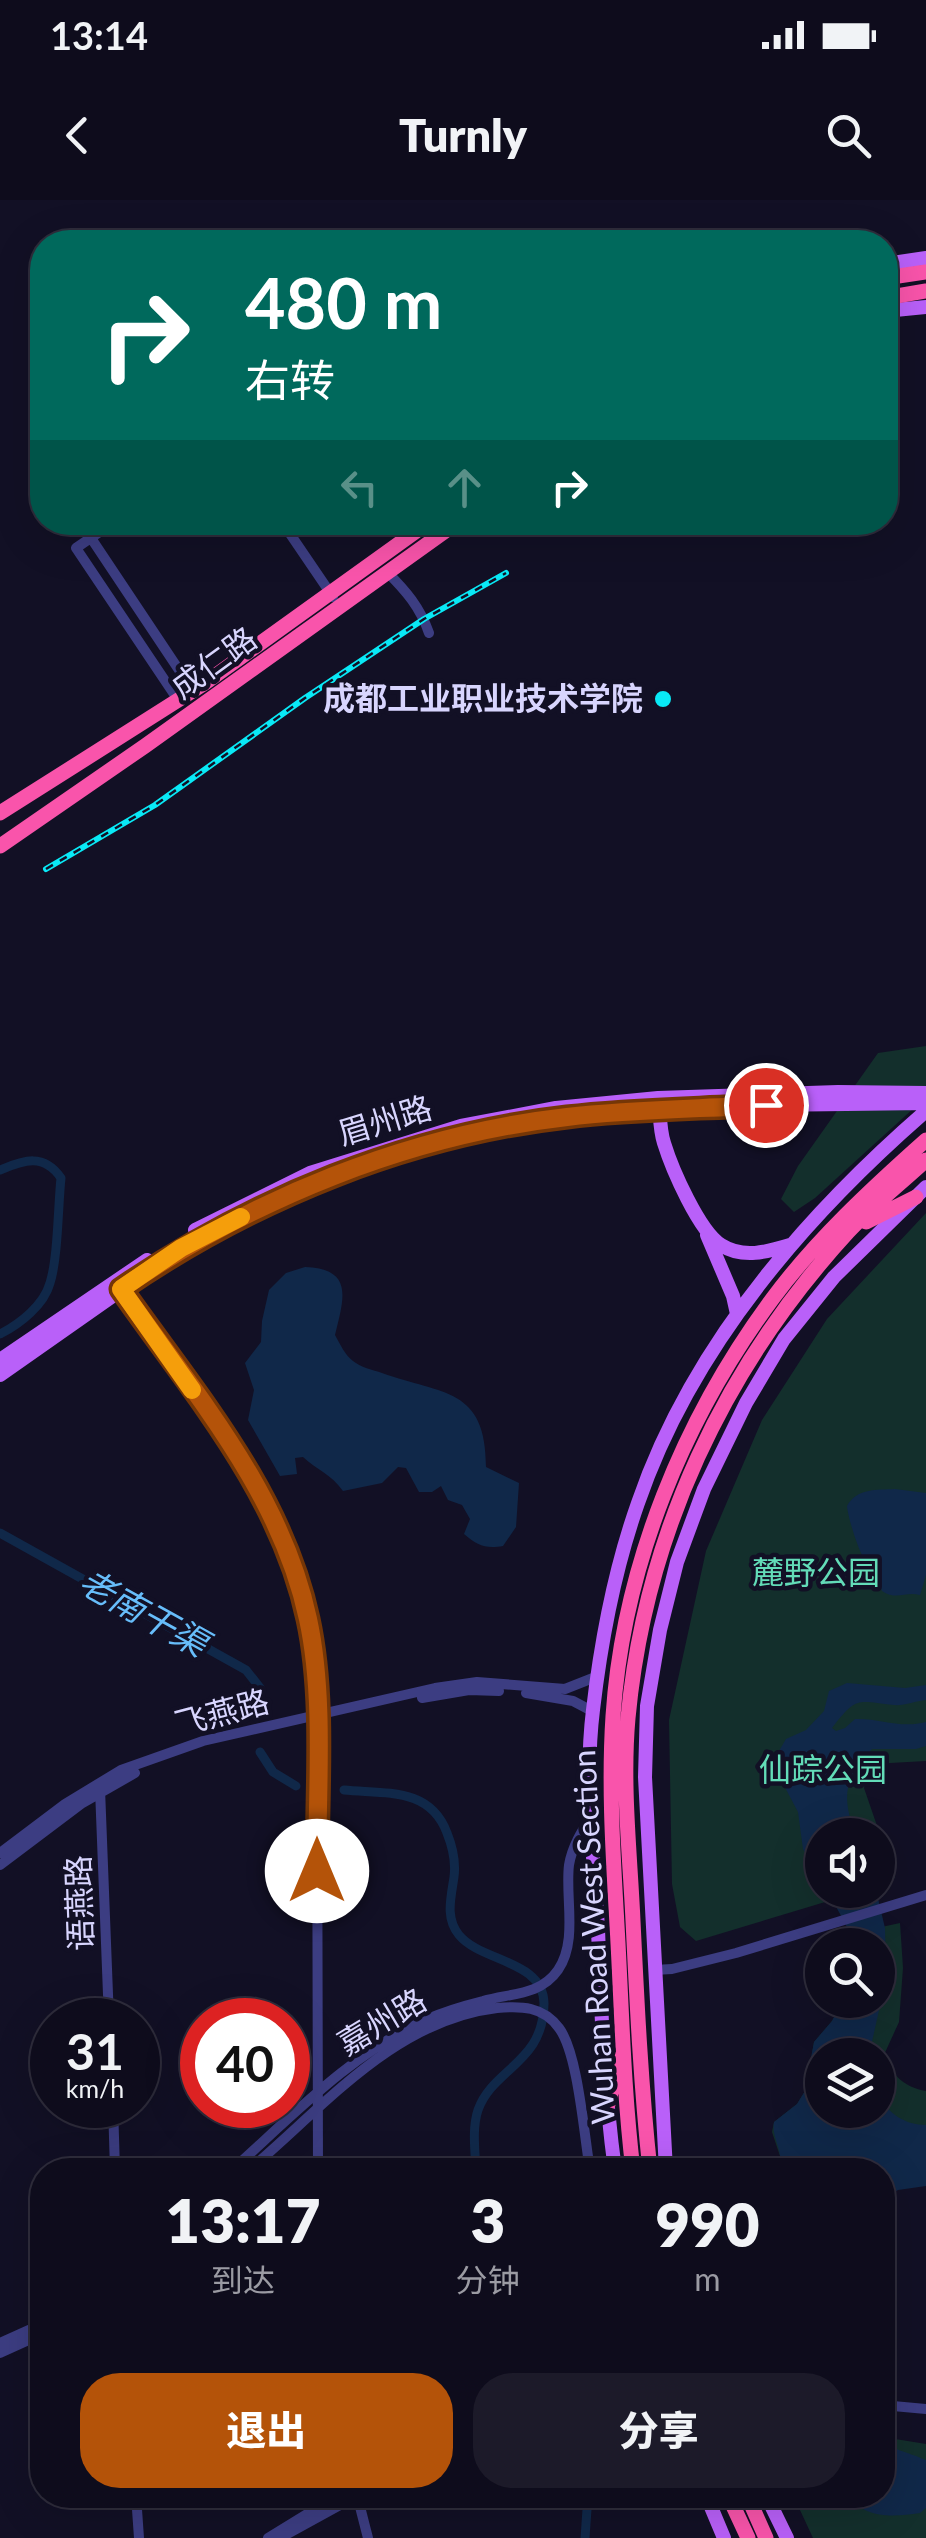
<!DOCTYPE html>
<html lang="zh">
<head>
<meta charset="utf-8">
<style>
	:root { --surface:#0e0c1c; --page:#1c1a29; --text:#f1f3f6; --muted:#9b9ba3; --line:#2e2c3b; --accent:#b45309 }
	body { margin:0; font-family:Lato,"Noto Sans SC",sans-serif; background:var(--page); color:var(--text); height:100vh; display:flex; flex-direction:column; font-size:38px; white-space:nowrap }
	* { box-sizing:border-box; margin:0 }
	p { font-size:32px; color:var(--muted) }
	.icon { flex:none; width:55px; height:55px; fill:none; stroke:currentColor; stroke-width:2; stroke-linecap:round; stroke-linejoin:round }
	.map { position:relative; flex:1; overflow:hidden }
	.panel { position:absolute; left:30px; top:1958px; width:865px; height:350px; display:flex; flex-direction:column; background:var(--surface); border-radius:40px; box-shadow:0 10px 40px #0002,0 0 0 2px var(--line) }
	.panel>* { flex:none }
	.guide { position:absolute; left:30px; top:30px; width:868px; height:305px; border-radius:40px; box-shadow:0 10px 40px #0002,0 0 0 2px var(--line); background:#00695c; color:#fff; overflow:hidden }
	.buttons { position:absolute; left:805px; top:1618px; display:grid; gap:20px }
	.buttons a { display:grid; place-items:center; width:90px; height:90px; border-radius:50%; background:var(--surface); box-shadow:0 10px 40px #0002,0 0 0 2px var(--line); font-size:50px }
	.speed { position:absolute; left:30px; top:1798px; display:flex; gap:20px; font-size:50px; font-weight:700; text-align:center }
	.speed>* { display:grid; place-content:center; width:130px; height:130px; border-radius:50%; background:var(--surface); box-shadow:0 10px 40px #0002,0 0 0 2px var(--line); line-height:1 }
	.speed small { font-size:25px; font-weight:400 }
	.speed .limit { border:15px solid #d22; background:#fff; color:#111 }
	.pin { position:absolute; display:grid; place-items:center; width:85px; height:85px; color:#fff; margin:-42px; border:5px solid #fff; border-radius:50%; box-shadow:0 2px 10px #0007 }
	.me { position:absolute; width:110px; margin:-55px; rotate:0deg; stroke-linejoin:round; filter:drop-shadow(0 0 8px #0008) }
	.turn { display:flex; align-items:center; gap:35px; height:210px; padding:0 50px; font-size:45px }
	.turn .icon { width:130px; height:130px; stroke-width:2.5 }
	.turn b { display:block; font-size:70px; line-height:85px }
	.lanes { display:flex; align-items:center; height:95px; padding:0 50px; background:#0003; justify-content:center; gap:50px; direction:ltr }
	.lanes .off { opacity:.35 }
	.eta { display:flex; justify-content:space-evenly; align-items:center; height:170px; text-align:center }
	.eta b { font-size:60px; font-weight:800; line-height:70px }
	.primary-button { display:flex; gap:20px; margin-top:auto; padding:20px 50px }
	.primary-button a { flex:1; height:115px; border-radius:40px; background:var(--accent); color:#fff; font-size:40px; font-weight:800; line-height:115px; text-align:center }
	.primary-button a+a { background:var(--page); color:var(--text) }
	.status { display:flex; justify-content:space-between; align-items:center; height:70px; padding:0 50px; background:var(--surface); direction:ltr }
	.status svg { height:28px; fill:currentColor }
	header { display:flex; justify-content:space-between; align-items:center; height:130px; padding:0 50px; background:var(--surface); font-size:45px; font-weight:800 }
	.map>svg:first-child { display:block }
	.green { fill:#132f2c; fill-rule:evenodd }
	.water { fill:#102849 }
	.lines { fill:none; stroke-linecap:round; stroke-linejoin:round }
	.canal { stroke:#102849; stroke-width:9 }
	.minor { stroke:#3c3d82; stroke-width:10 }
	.major { stroke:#b960f9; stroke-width:14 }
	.highway { stroke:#f954ab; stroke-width:15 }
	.rail-casing { stroke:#09e9f6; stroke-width:6 }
	.rail { stroke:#121025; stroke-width:2.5; stroke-dasharray:8; stroke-linecap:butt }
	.route-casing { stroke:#753606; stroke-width:25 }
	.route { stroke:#b45309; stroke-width:18 }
	.slow { stroke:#f59e0b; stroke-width:18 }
	.poi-dot { fill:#09e9f6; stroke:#121025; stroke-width:4 }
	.labels { text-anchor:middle; stroke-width:9; stroke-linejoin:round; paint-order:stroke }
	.street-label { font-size:32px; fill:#d8d5fe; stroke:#121025 }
	.poi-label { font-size:32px; font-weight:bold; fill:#d8d5fe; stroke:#121025; text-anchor:end }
	.park-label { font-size:32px; fill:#63dcb8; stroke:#121025 }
	.water-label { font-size:35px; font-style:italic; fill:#67bdfa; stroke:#121025 }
</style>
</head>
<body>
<div class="status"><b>13:14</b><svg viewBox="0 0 49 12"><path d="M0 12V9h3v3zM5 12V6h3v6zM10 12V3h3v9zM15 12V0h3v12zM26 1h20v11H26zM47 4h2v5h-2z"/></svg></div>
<header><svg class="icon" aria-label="back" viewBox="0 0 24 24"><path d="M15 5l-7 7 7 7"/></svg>Turnly<svg class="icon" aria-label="search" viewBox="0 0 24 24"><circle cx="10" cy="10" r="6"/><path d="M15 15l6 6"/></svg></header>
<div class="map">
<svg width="926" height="2338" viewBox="0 0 926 2338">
	<rect width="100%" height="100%" fill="#121025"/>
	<!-- green -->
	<path class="green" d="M 926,846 L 926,897 L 815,998 L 794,1012 L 781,999 L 798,966 L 878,853 Z
		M 926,1013 L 926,1561 L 890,1563 L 869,1569 L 864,1588 L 895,1678 L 878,1685 L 878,1635 L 822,1635 L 822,1690 L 865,1690 L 696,1741 L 680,1727 L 672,1684 L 669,1520 L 706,1351 L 762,1220 L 827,1119 Z
		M 900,1723 L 903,1768 L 899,1822 L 883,1857 C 894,1876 904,1887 926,1891 L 926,1947 L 782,1962 L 772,1932 L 774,1922 L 797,1904 L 805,1891 L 814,1842 L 832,1821 L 843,1800 L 878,1800 L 878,1745 L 852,1745 L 849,1734 ZM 822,1855 L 878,1855 L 878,1910 L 822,1910 Z
		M 883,2237 L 926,2244 L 926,2338 L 813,2338 L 793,2295 L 882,2295 Z"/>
	<!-- water -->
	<path class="water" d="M 305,1067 C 354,1069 344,1098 335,1135 C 340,1144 345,1155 353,1161 C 360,1167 373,1170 382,1173 C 443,1195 486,1187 486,1267 L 519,1283 L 516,1327 L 503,1346 C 485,1349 477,1345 464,1334 L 470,1319 L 462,1305 L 448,1300 L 441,1286 L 432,1292 L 419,1292 L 406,1268 L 398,1267 L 382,1283 L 343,1291 C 331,1274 317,1270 303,1257 L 295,1258 L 297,1274 L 280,1276 L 248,1220 L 254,1190 L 245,1163 L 261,1142 L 262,1121 L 269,1090 L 286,1073 Z
		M 895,1289 L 926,1293 L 926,1375 L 920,1395 C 905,1391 897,1401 882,1391 C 878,1374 875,1375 866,1362 C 859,1353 848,1318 847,1306 C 857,1288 876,1290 895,1289 Z
		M 847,1483 L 905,1488 L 926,1485 L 926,1500 C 915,1501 904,1506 894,1505 C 856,1501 857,1496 832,1528 L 836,1531 L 845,1528 L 855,1519 C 880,1518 900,1529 926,1522 L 926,1546 L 916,1549 L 872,1549 C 844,1578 841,1597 856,1635 L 822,1635 L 822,1684 L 803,1649 L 798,1612 L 780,1578 L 779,1551 L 786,1539 L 806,1530 L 824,1511 L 829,1491 Z
		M 827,1690 L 876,1690 L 885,1728 L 886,1779 L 869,1855 L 822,1855 L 822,1910 L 878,1910 L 878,1897 C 890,1914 905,1925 926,1925 L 926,1986 L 898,1990 L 883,1998 L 882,1970 L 779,1970 C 785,1952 771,1939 774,1922 L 797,1904 L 805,1891 L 814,1842 L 832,1821 L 843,1800 L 878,1800 L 878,1745 L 852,1745 L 846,1725 Z
		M 883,2211 C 885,2254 891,2245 926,2260 L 926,2308 L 920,2313 C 893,2317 864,2319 848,2295 L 882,2295 Z"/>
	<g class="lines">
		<!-- canal -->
		<path class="canal" d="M 0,970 C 24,960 44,953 61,978 C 58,1006 58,1058 50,1083 C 44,1105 20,1124 0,1134
			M 0,1333 L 246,1470 L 261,1489 L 258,1511
			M 260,1552 L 273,1572 L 296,1586
			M 344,1590 C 385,1594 430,1587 447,1633 C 453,1648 456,1662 454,1677 C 451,1698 445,1718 459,1735 C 481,1762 543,1760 544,1803 C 544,1863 493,1868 478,1910 C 472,1928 475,1950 476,1970
			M 585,2338 L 588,2295"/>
		<!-- minor -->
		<path class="minor" d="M 114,322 L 76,348 L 178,500
			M 282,322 L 333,397
			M 91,338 L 193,491
			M 387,372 C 406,391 420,407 429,433
			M 119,1085 L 251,1274 L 288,1350 L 309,1421 L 317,1522 L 318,1970
			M 526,1493 L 573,1501 L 592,1511
			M 422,1498 L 469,1490 L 499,1491
			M 100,1589 L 109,1820
			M 0,1653 L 65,1604 L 121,1570 L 203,1541 L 435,1488 L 477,1482 L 565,1489 L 598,1476
			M 0,1665 L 81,1604 L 135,1573
			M 654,1770 L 672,1769 L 736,1753 L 926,1695
			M 113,1905 L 115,1970
			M 232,1970 C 291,1917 352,1853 425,1820 C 443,1812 463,1806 483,1801 C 510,1793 540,1796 558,1770 C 578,1741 565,1698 569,1665 C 572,1647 581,1632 591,1617
			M 249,1970 C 323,1908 394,1820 497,1808 C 521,1806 543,1806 559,1828 C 578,1853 584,1935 590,1970
			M 0,2143 L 42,2124
			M 0,2153 L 42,2134
			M 882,2205 L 926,2209
			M 136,2295 L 139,2338
			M 357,2295 L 368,2338
			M 268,2338 L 338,2295
			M 280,2338 L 358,2295"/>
		<!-- major -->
		<path class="major" d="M 885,64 L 926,58
			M 885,111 L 926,107
			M 659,904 C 660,917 660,931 664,943 C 672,969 699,1031 721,1045 C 743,1059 767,1052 790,1045
			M 195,1030 L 310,973 L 461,926 L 556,908 L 658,898 L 838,892 L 926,893
			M 707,1035 L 733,1096 L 737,1114
			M 0,1160 L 147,1060
			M 0,1175 L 181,1048 L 254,1010 L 313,982 L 458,937 L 566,917 L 766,905 L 926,903
			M 615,1970 C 604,1890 601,1809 598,1729 C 594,1656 584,1582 593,1510 C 601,1441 615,1368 638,1303 C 691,1148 804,1017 926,911
			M 666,1970 L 645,1577 L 647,1506 L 660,1430 L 677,1362 L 704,1289 L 746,1203 L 784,1139 L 834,1077 L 926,987
			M 706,2295 L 724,2338
			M 766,2295 L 787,2338"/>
		<!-- highway -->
		<path class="highway" d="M 885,78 L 926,72
			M 885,98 L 926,91
			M 0,613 L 205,483 L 429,322
			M 0,646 L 145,546 L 458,322
			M 866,1022 L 916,997
			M 608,1904 L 620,1858
			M 633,1970 C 624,1895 622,1819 618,1743 C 614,1668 608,1592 613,1516 C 623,1366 684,1218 773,1098 C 816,1040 872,988 926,940
			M 650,1970 C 641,1887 637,1804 633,1721 C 630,1654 622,1585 628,1518 C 645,1335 724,1167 848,1032 C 872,1006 900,984 926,960
			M 728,2295 L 748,2338
			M 747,2295 L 766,2338"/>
		<defs>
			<path id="rail" d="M 46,669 L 155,605 L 305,498 L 424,419 L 506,373"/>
		</defs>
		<!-- rail casing -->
		<use href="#rail" class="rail-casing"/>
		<!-- rail -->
		<use href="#rail" class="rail"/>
	</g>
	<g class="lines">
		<defs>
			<path id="route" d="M 317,1671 C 317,1591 325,1497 308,1419 C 281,1292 194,1193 121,1089 C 252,999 408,935 567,917 C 633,909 700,909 766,905"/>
		</defs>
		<!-- route casing -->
		<use href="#route" class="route-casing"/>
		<!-- route -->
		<use href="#route" class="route"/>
		<!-- slow -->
		<path class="slow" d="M 192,1190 L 121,1089 L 181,1048 L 241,1017"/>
	</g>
	<!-- markers -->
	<circle class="poi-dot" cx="663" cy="499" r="10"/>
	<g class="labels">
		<!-- street labels -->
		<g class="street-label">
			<text transform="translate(214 463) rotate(-36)" y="11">成仁路</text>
			<text transform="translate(385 921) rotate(-17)" y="11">眉州路</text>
			<text transform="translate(222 1513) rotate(-15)" y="11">飞燕路</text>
			<text transform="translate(80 1703) rotate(-92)" y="11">语燕路</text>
			<text transform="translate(594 1737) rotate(-93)" y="11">Wuhan Road West Section</text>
			<text transform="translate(382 1822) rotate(-31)" y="11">嘉州路</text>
		</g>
		<!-- poi labels -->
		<g class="poi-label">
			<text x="643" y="510">成都工业职业技术学院</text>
		</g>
		<!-- park labels -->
		<g class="park-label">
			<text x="816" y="1384">麓野公园</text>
			<text x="823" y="1581">仙踪公园</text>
		</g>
		<!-- water labels -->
		<g class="water-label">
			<text transform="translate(143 1413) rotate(29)" y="12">老南干渠</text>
		</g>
	</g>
</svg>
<div class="buttons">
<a><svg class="icon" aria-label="sound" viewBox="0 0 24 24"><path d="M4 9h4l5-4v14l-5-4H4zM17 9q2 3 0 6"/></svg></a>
<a><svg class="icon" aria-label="search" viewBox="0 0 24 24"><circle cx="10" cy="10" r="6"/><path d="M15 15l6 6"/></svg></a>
<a><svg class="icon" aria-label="layers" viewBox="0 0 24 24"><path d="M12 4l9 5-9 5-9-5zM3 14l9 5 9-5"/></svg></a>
</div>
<div class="speed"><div>31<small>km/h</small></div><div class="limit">40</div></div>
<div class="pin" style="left:766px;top:905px;background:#d93025"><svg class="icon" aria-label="arrive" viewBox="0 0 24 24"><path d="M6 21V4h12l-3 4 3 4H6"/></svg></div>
<svg class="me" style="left:317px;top:1671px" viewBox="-20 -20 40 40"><circle r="19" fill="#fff"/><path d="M0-13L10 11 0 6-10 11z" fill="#b45309"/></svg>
<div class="guide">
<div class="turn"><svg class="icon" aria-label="right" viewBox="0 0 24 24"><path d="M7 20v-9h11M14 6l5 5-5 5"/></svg><div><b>480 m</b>右转</div></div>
<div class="lanes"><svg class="icon off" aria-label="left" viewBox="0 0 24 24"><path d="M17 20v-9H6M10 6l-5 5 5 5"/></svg><svg class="icon off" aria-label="ahead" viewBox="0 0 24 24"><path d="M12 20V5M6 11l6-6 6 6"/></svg><svg class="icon" aria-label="right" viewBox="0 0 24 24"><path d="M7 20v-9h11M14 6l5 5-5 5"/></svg></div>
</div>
<section class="panel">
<div class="eta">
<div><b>13:17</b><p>到达</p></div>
<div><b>3</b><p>分钟</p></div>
<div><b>990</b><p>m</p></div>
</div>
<div class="primary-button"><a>退出</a><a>分享</a></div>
</section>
</div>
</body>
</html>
